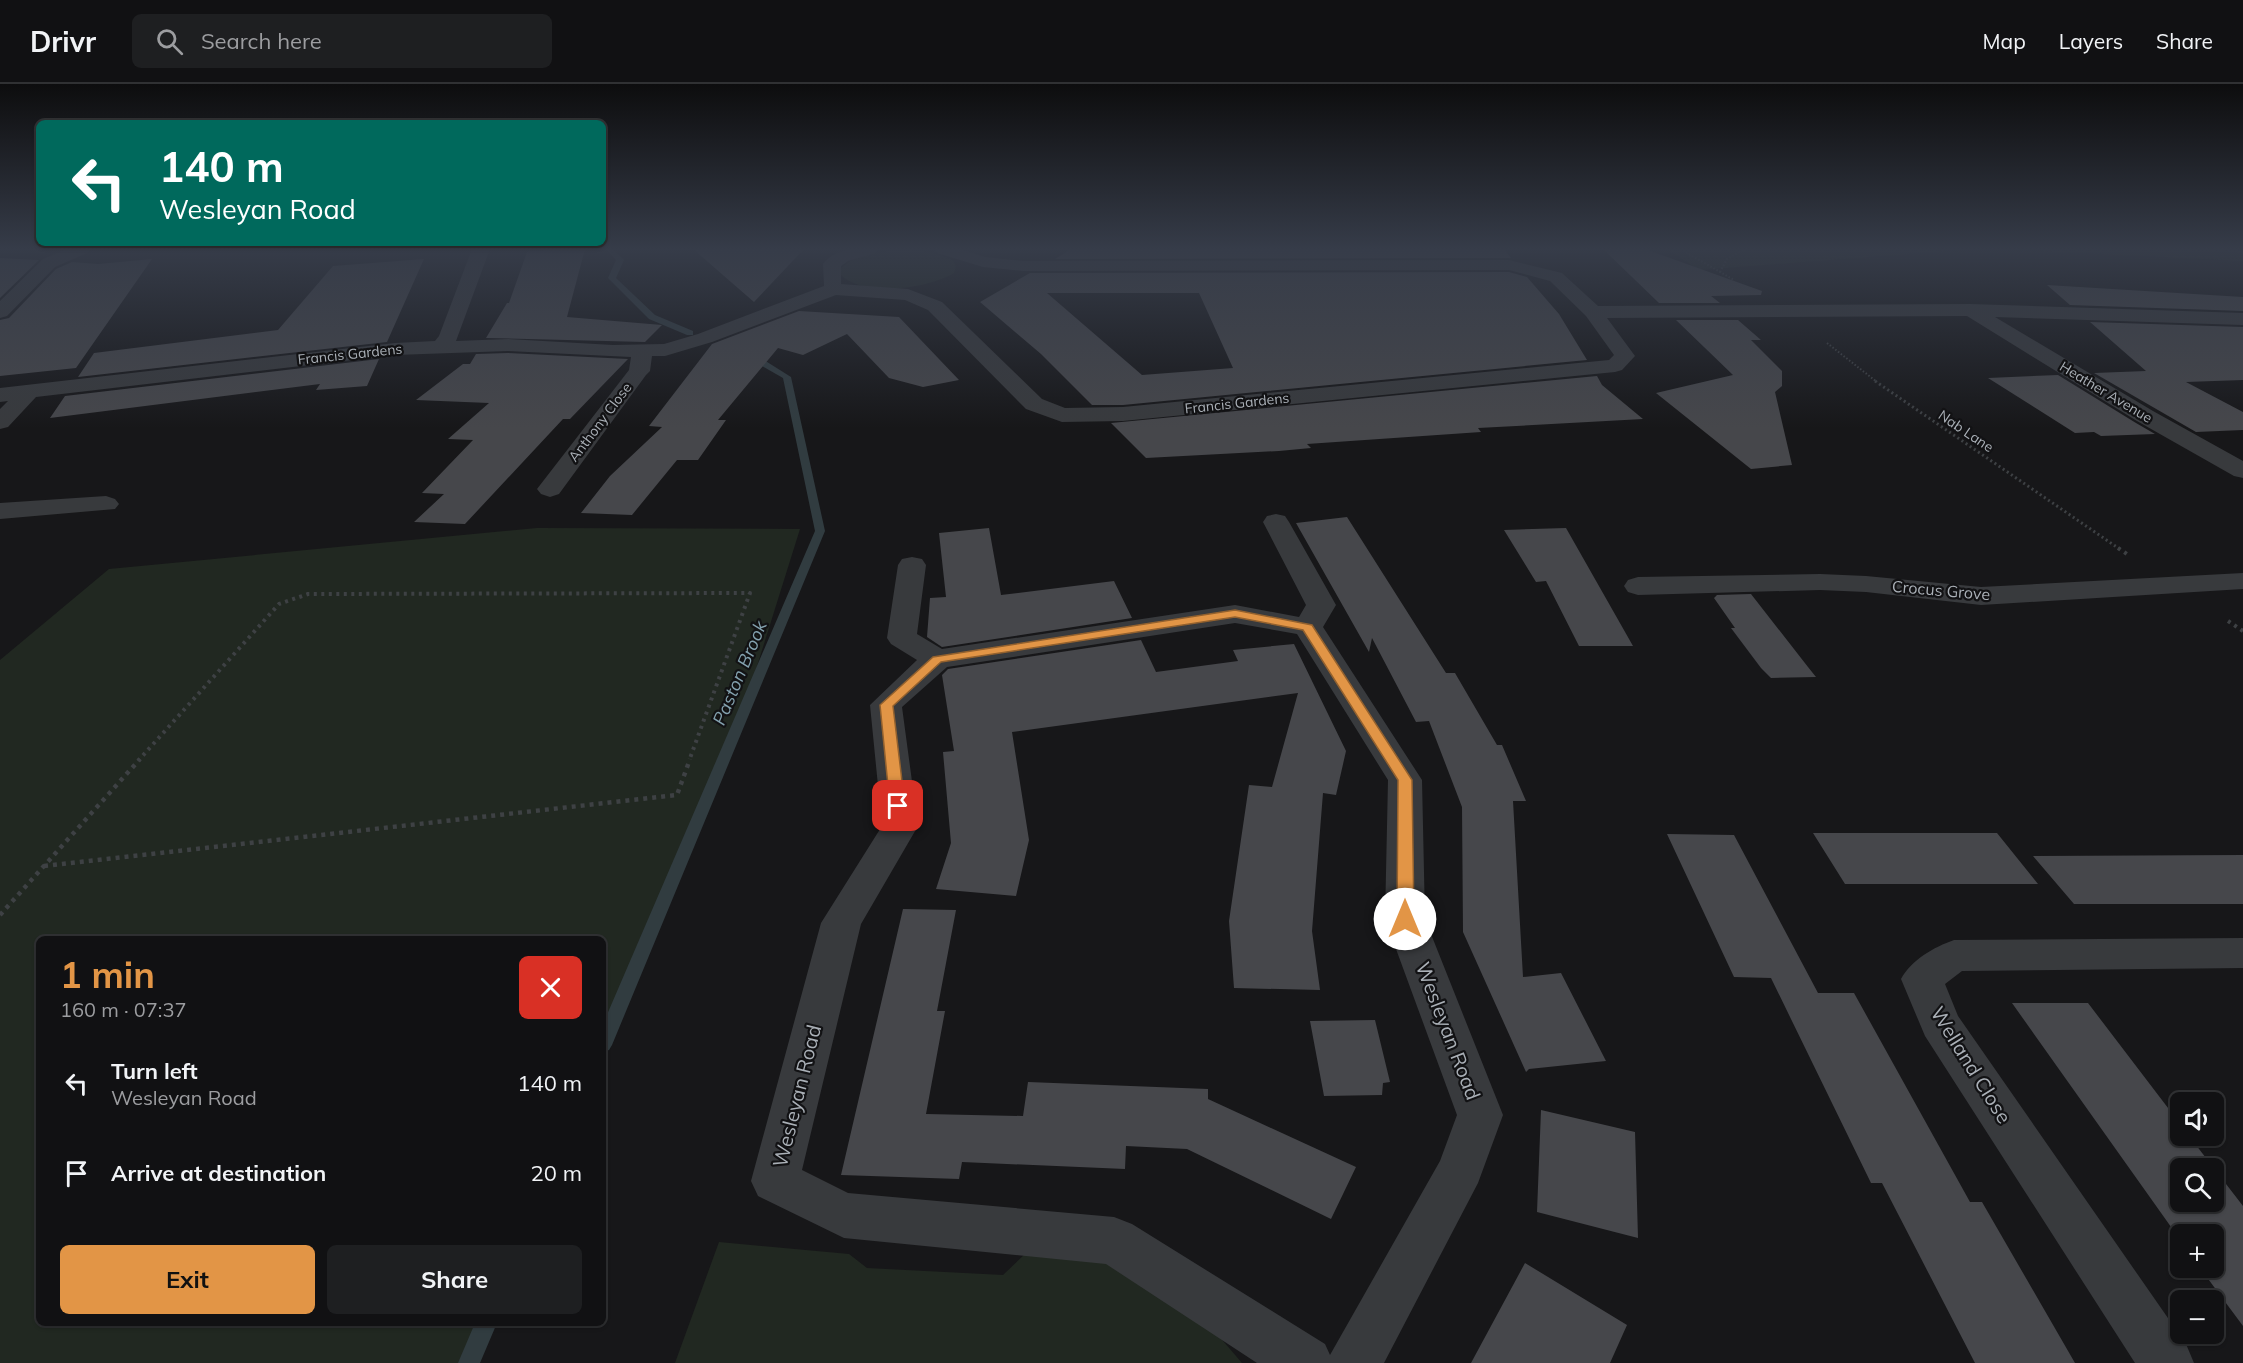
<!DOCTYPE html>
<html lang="en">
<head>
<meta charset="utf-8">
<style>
	:root { --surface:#111113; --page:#1e1f21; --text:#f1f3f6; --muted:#9c9da0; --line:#303133; --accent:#e29546 }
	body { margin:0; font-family:Mulish,sans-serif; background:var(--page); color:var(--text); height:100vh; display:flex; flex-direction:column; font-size:22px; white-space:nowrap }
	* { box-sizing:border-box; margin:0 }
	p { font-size:20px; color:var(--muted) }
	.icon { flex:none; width:33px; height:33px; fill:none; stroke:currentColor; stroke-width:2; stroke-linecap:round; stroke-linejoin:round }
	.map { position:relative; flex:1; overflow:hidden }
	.details { position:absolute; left:36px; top:852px; width:570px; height:390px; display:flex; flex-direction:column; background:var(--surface); border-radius:9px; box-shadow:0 2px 4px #0004,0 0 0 2px var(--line) }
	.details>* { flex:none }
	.hud { position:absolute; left:36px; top:36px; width:570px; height:126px; border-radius:9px; box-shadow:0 2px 4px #0004,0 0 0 2px var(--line); background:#00695c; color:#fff; overflow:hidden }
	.buttons { position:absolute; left:2170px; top:1008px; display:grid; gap:12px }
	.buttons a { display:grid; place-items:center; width:54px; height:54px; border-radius:9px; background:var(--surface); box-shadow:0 2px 4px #0004,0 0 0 2px var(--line); font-size:30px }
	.pin { position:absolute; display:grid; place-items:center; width:51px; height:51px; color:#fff; margin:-26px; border-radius:12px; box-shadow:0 3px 9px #0006 }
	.me { position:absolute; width:66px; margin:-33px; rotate:0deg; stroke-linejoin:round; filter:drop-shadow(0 0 4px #0008) }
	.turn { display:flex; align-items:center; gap:21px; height:126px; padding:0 24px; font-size:27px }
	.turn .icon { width:78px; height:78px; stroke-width:2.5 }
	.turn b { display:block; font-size:42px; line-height:51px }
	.round { display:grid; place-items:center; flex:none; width:63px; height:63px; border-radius:9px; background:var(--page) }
	.headline { display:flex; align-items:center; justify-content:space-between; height:102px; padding:0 24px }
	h1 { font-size:36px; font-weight:700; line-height:45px; color:var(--accent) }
	.primary-button { display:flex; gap:12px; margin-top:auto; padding:12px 24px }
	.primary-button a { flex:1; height:69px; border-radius:9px; background:var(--accent); color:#111; font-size:24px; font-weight:700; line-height:69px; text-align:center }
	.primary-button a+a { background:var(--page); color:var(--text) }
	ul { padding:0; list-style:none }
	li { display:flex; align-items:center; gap:18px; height:90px; padding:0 24px }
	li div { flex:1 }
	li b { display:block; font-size:22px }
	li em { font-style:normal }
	header { display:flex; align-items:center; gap:36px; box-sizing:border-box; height:84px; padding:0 30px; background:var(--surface); border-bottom:2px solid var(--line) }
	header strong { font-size:28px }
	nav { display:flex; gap:33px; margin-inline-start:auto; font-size:21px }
	.search { width:420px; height:54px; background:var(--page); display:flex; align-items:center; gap:15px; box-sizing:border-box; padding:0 21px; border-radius:9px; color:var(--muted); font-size:22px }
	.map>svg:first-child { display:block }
	.green { fill:#212821 }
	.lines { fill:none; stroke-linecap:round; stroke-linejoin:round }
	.stream { fill:#313c40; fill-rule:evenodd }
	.building { fill:#46474b; fill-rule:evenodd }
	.path-far3 { stroke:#3e4144; stroke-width:2; stroke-dasharray:1.5 2; stroke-linecap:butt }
	.path-far2 { stroke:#3e4144; stroke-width:3; stroke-dasharray:2 3; stroke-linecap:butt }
	.path-far1 { stroke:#3e4144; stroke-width:4; stroke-dasharray:3 4.5; stroke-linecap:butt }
	.path { stroke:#3e4144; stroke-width:4.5; stroke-dasharray:4 5; stroke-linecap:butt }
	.minor { fill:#383a3d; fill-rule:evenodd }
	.route { fill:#e29546; stroke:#93612e; stroke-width:1.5 }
	.labels { text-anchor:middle; stroke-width:4.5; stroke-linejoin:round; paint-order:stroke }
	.far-street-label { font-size:14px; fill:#aab0b7; stroke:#121214 }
	.street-label { font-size:16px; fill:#aab0b7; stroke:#121214 }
	.water-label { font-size:18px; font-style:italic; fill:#84a2af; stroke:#121214 }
	.near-street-label { font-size:20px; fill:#aab0b7; stroke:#121214 }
</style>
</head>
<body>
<header>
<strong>Drivr</strong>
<div class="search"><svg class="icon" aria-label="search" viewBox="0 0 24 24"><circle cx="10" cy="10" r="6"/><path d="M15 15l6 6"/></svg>Search here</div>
<nav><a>Map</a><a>Layers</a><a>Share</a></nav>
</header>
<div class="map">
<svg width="2243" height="1279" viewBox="0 0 2243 1279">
	<rect width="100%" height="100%" fill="#171719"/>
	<!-- green -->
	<path class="green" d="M 1667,165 L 1973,165 L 1699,186 Z
		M 2002,165 L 2243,165 L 2243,177 Z
		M 912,166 L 930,168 L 953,176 L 956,183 L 954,189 C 928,205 862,214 840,190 L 841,184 C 860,167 888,167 912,166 Z
		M 537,444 L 800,445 L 731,665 L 603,976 L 603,855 L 39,855 L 39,1239 L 494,1239 L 478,1279 L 0,1279 L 0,576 L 109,485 Z
		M 719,1158 L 849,1170 L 867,1184 L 1003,1191 L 1027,1168 L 1112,1177 L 1199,1229 L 1242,1279 L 675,1279 Z"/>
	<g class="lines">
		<!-- stream -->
		<path class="stream" d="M 606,165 L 613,165 L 624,176 L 616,194 L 655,231 L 693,247 L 693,251 L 687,251 L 649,235 L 608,194 L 616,176 Z
			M 747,270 L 761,274 L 791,293 L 825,447 L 612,961 L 609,966 L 603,968 L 603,940 L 815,447 L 783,294 L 755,278 L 744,275 L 744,271 Z
			M 475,1239 L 497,1239 L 480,1279 L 458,1279 Z"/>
	</g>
	<!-- building -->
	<path class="building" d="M 561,165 L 585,165 L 567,233 L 662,241 L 645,258 L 486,254 L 507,219 L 509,219 L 527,168 Z
		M 693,165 L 804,165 L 754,218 Z
		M 1071,165 L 1504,165 L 1511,174 L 1055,175 Z
		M 1603,165 L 1645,165 L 1762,207 L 1761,211 L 1711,212 L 1720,219 L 1659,219 Z
		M 0,174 L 39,176 L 0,214 Z
		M 152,175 L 76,284 L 0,292 L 0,236 L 9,234 L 56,185 L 72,178 L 98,180 Z
		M 424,175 L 387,258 L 78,293 L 94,269 L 278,246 L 333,182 Z
		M 1509,188 L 1527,193 L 1559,230 L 1587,276 L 1123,321 L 1092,321 L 1041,270 L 980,218 L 1030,189 ZM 1047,209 L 1199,209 L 1233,284 L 1142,291 Z
		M 2047,201 L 2243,213 L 2243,227 L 2070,221 Z
		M 799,227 L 899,233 L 959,296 L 923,303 L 889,294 L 847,250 L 803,271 L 778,264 L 718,336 L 726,336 L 698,376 L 677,376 L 632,431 L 581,429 L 610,392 L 662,343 L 649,342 L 712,260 Z
		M 1676,236 L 1738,236 L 1761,256 L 1751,256 L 1782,287 L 1782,302 L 1775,308 L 1792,381 L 1751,385 L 1656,309 L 1733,291 Z
		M 2090,238 L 2243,243 L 2243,296 L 2186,298 L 2243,328 L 2243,346 L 2196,348 L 2094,289 L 2146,287 Z
		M 508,269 L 628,275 L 570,335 L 563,335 L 465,440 L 414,438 L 444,410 L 422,409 L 473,356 L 448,355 L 489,319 L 416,316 L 463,280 L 470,280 L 476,270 Z
		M 379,275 L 367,302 L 316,306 L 320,300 L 50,334 L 65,312 Z
		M 2058,291 L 2136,339 L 2155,350 L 2101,352 L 2094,348 L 2075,349 L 1988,294 Z
		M 1597,292 L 1602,301 L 1643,335 L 1478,344 L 1481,348 L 1307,360 L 1311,364 L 1279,367 L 1146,374 L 1111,339 Z
		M 1347,433 L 1446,589 L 1455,589 L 1497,661 L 1502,661 L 1526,717 L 1513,717 L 1523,893 L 1561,889 L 1606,977 L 1529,985 L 1526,988 L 1463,848 L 1462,723 L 1429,637 L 1416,638 L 1372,554 L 1369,568 L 1296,439 Z
		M 989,444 L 1001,511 L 1114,497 L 1132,534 L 942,563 L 927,553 L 930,514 L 946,513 L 939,449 Z
		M 1566,444 L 1633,562 L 1579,562 L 1546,497 L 1536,498 L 1504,446 Z
		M 1751,510 L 1808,583 L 1816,593 L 1771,594 L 1761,584 L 1731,544 L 1735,544 L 1714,514 L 1717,511 Z
		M 1141,556 L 1156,588 L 1238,577 L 1233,566 L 1294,560 L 1346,667 L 1336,711 L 1323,709 L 1312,847 L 1320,906 L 1234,904 L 1229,837 L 1249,701 L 1272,703 L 1298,609 L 1012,648 L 1029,756 L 1016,812 L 936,805 L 951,759 L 943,668 L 954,667 L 942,591 L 948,585 Z
		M 1813,749 L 1997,749 L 2038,800 L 1845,800 Z
		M 1667,750 L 1734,751 L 1818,909 L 1854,909 L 1970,1118 L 1982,1118 L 2075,1279 L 1975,1279 L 1882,1099 L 1871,1099 L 1771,894 L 1734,893 Z
		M 2243,771 L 2243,820 L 2074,820 L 2033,772 Z
		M 903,825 L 956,826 L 937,927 L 945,927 L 926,1030 L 1023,1032 L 1028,998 L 1208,1005 L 1208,1015 L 1356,1083 L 1331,1135 L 1187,1065 L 1126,1062 L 1125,1085 L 962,1078 L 959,1095 L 841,1091 Z
		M 2012,919 L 2088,919 L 2181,1041 L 2181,1052 L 2189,1052 L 2243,1122 L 2243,1242 L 2200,1184 L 2214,1184 L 2214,1150 L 2181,1150 L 2181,1157 ZM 2181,1084 L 2214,1084 L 2214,1118 L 2181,1118 Z
		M 1375,936 L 1390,998 L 1383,999 L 1382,1011 L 1324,1012 L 1310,937 Z
		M 1541,1026 L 1635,1048 L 1638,1154 L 1537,1128 Z
		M 1525,1179 L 1627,1241 L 1610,1279 L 1471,1279 Z"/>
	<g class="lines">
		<!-- path-far3 -->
		<path class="path-far3" d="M 1680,165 L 1734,196
			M 2179,165 L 2243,168
			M 1720,188 L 1727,175 L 1744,165
			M 1827,259 L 1877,298"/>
		<!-- path-far2 -->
		<path class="path-far2" d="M 1875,297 L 2121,466"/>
		<!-- path-far1 -->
		<path class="path-far1" d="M 2118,464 L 2127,470
			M 2228,537 L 2243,547
			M 138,677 L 279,520 L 308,510 L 750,509 L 689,677"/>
		<!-- path -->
		<path class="path" d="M 44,782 L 677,711 L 690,675
			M 0,831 L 140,675"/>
		<!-- minor -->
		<path class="minor" d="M 67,165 L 90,165 L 87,169 L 55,183 L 7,232 L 0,234 L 0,217 L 43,175 Z
			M 472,165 L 490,165 L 456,257 L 508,255 L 613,261 L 664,260 L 698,250 L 824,202 L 823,180 C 836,163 859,165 879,165 L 876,169 L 848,177 L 841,182 L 841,200 L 908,205 L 942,218 L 1042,315 L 1065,324 L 1123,323 L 1609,276 L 1614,271 L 1586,232 L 1550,197 L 1509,186 L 1024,187 L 983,183 L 937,169 L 934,165 L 960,165 L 985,173 L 1024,177 L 1509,176 L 1562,189 L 1598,222 L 1970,220 L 2243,229 L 2243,241 L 1995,233 L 2153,327 L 2243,377 L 2243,394 L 2234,392 L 2137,337 L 1967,232 L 1607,234 L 1635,272 L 1622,286 L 1615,288 L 1123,337 L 1062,338 L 1026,325 L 928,226 L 905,216 L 836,211 L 712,258 L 665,272 L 652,272 L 650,287 L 646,291 L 559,410 L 550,413 L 541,410 L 537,405 L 629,286 L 631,273 L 508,267 L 395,271 L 36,313 L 8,343 L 0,345 L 0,325 L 8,317 L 0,318 L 0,304 L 395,259 L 435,257 L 439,252 Z
			M 106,412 L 115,415 L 119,420 L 115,425 L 0,435 L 0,419 Z
			M 1276,430 L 1285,432 L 1289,438 L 1336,521 L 1323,543 L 1422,696 L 1425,835 L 1503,1031 L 1478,1099 L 1384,1279 L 1257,1279 L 1106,1180 L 844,1154 L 758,1112 L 751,1097 L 821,839 L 882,742 L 870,621 L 917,576 L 891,560 L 887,554 L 898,481 L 902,475 L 912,473 L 922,475 L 926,481 L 917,550 L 942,565 L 1235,521 L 1299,533 L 1306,521 L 1263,438 L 1267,432 ZM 1235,539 L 1297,550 L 1388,696 L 1385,835 L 1457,1031 L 1440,1077 L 1330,1271 L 1325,1260 L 1132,1140 L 1114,1133 L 848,1109 L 802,1086 L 861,840 L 918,742 L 902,623 L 947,583 Z
			M 2243,489 L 2243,505 L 1981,521 L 1866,508 L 1820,506 L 1638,511 L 1628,508 L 1624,502 L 1628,496 L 1638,493 L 1820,490 L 1866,492 L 1981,503 Z
			M 2243,854 L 2243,884 L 1962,887 L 1945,900 L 1958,932 L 2186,1260 L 2194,1279 L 2135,1279 L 1925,952 L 1901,895 C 1911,876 1934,863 1954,856 Z"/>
	</g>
	<!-- sky -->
	<linearGradient id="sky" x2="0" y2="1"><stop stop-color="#0d0d0e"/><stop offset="0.48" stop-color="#363c49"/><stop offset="1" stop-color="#363c49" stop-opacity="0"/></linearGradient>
	<rect width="2243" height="344" fill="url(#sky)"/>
	<!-- route -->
	<path class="route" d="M 1235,526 L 1312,541 L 1412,696 L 1414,835 L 1411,839 L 1400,839 L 1397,835 L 1398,696 L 1303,546 L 1235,533 L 941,578 L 893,622 L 905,722 L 898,727 L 890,722 L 880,621 L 933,573 Z"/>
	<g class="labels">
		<!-- far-street labels -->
		<g class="far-street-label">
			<text transform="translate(350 270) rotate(-6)" y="5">Francis Gardens</text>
			<text transform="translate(2106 308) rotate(31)" y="5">Heather Avenue</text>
			<text transform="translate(1237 319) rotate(-6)" y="5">Francis Gardens</text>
			<text transform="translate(600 338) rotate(-53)" y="5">Anthony Close</text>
			<text transform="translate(1966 347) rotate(34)" y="5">Nab Lane</text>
		</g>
		<!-- street labels -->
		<g class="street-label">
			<text transform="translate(1941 506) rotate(5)" y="6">Crocus Grove</text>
		</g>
		<!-- water labels -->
		<g class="water-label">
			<text transform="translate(740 589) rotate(-67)" y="6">Paston Brook</text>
		</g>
		<!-- near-street labels -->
		<g class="near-street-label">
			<text transform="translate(1448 947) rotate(69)" y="7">Wesleyan Road</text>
			<text transform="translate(1971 981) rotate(58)" y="7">Welland Close</text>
			<text transform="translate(797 1012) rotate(-76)" y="7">Wesleyan Road</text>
		</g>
	</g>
</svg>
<div class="buttons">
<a><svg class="icon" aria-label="sound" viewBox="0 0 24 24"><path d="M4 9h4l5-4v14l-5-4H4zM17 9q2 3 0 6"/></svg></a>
<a><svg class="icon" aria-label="search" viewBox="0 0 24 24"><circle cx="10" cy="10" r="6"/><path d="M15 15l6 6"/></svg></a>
<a>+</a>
<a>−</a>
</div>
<div class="pin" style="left:898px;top:722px;background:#d93025"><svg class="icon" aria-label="arrive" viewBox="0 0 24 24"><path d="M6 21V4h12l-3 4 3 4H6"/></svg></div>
<svg class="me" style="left:1405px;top:835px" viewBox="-20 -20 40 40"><circle r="19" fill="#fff"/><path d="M0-13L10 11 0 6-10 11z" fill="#e29546"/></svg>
<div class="hud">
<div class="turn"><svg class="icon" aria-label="left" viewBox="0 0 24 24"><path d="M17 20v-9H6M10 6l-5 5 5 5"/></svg><div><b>140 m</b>Wesleyan Road</div></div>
</div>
<section class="details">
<div class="headline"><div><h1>1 min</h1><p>160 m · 07:37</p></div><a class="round" style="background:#d93025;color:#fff"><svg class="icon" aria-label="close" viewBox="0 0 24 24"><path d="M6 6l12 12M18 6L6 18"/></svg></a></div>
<ul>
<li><svg class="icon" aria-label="left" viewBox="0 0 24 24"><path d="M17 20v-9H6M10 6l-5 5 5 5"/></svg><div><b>Turn left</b><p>Wesleyan Road</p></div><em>140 m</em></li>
<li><svg class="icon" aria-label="arrive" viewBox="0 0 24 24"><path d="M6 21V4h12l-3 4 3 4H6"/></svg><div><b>Arrive at destination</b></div><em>20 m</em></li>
</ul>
<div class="primary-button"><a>Exit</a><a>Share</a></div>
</section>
</div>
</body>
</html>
